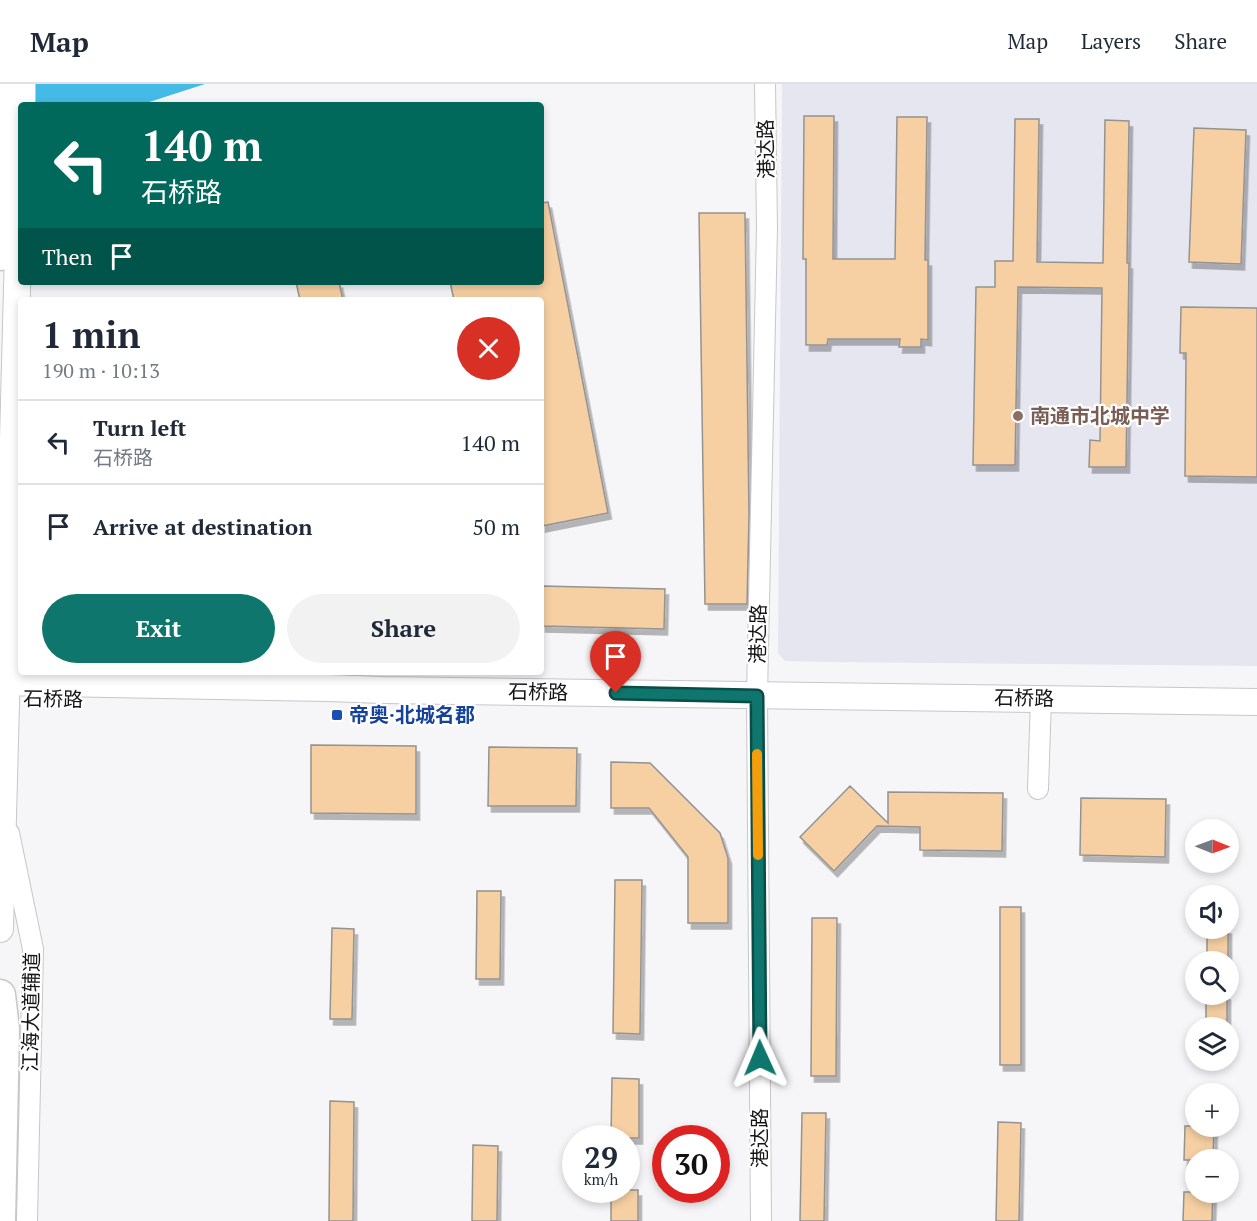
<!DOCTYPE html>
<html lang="en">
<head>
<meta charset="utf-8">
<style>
	:root { --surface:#fff; --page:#f2f2f3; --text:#1f2937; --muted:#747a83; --line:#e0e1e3; --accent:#0f766e }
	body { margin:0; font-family:"PT Serif","Noto Sans SC",serif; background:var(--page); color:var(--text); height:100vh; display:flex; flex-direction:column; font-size:22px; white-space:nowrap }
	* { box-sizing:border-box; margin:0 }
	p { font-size:20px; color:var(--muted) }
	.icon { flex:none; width:33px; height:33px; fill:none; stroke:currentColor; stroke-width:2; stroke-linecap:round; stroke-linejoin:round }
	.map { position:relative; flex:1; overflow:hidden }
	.details { position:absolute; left:18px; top:213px; width:526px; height:378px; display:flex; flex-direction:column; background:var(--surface); border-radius:6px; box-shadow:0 3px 9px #0003 }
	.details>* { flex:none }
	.top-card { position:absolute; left:18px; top:18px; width:526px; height:183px; border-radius:6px; box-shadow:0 3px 9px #0003; background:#00695c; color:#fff; overflow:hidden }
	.needle { width:39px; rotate:91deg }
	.tools { position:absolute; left:1185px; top:735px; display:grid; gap:12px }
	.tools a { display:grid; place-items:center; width:54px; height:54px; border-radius:50%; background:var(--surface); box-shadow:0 3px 9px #0003; font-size:30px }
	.speed { position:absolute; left:562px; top:1041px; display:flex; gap:12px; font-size:30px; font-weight:700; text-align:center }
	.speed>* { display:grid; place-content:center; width:78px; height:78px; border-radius:50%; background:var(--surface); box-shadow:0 3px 9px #0003; line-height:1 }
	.speed small { font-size:15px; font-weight:400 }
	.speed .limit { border:9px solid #d22; background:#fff; color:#111 }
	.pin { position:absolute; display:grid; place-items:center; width:51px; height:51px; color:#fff; margin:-62px -26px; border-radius:50% 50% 50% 0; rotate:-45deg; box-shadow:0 0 6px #0007 }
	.pin .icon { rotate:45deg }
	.me { position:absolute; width:66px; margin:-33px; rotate:359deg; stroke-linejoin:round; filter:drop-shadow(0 0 4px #0008) }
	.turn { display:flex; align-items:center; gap:21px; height:126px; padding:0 24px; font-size:27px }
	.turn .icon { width:78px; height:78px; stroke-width:2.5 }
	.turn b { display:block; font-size:42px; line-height:51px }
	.then { display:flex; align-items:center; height:57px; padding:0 24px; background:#0003; gap:12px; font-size:22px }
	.round { display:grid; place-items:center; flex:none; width:63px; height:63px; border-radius:32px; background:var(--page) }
	.summary { display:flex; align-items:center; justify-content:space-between; height:102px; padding:0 24px }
	h1 { font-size:36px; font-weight:600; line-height:45px }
	.action { display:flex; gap:12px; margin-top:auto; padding:12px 24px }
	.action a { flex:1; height:69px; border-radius:36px; background:var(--accent); color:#fff; font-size:24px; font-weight:600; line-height:69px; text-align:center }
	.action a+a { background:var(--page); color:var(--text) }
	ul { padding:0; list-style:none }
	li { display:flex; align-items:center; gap:18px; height:84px; padding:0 24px; border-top:2px solid var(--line) }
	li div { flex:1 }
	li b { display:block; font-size:22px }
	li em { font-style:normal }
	header { display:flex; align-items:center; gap:36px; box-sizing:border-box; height:84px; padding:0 30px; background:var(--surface); border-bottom:2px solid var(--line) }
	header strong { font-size:28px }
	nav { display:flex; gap:33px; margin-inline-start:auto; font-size:21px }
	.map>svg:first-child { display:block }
	.built { fill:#e5e6f0 }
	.water { fill:#44bbe7 }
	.building { fill:#f6d0a3; stroke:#959391; stroke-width:1.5; filter:url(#shadow) }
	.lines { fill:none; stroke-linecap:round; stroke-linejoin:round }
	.minor-casing { stroke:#c7c7ca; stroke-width:22 }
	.major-casing { stroke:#c7c7ca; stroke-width:28 }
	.highway-casing { stroke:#c7c7ca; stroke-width:33 }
	.minor { stroke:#fff; stroke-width:20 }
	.major { stroke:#fff; stroke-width:26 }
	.highway { stroke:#fff; stroke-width:30 }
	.route-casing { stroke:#0a4d48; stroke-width:15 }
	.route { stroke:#0f766e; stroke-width:10 }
	.slow { stroke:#f59e0b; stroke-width:10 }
	.education-dot { fill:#8d6e63; stroke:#fff; stroke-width:2 }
	.transit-dot { fill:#1a4fb4; stroke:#fff; stroke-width:2 }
	.labels { text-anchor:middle; stroke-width:4.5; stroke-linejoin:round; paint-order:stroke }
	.street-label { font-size:20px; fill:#151516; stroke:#fff }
	.education-label { font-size:20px; font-weight:bold; fill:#785e54; stroke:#fff; text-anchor:start }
	.transit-label { font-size:20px; font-weight:bold; fill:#164399; stroke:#fff; text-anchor:start }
</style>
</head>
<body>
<header>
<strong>Map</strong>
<nav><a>Map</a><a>Layers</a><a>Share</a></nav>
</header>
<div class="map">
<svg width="1257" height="1137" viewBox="0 0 1257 1137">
	<defs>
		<filter id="shadow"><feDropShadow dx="3.5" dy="6" stdDeviation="0" flood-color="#0004"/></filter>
	</defs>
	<rect width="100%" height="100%" fill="#f6f6f9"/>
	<!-- built -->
	<path class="built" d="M 782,0 L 1257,0 L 1257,582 L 823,578 L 785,577 L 781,573 L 778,569 Z"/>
	<!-- water -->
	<path class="water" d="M 0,0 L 205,0 L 140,21 L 21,21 L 21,58 Z"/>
	<!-- building -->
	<path class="building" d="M 804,32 L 834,32 L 833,175 L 895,175 L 897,33 L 927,33 L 925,176 L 928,176 L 928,256 L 921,255 L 921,263 L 899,263 L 900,255 L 828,255 L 827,261 L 806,261 L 806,175 L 803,175 Z
		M 1015,35 L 1039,35 L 1037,178 L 1103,179 L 1105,36 L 1129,37 L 1127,179 L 1129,179 L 1126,383 L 1089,383 L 1090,356 L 1100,357 L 1102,204 L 1018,203 L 1015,381 L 973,381 L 976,203 L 995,203 L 995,177 L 1013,177 Z
		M 1194,44 L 1246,46 L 1241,180 L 1189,178 Z
		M 548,118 L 608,429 L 542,442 L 542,216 L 454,216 L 450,198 L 542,198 L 542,119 Z
		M 699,129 L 745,129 L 749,431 L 747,520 L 705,520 Z
		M 296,198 L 339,198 L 343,216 L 300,216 Z
		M 1181,223 L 1257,224 L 1257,393 L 1185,392 L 1186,269 L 1180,269 Z
		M 542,502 L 665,505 L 664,545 L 542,542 Z
		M 311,661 L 416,662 L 416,730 L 311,729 Z
		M 489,663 L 577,664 L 576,722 L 488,722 Z
		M 611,678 L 650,679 L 720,749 L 728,774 L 728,839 L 688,839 L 688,773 L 649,724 L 611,724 Z
		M 850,702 L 888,739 L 888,708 L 1003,709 L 1002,767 L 920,766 L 920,743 L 877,742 L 834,787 L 800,753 Z
		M 1081,714 L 1166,715 L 1165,773 L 1080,771 Z
		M 615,796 L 642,796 L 640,950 L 613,949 Z
		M 477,807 L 501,807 L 500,895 L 476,895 Z
		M 1000,823 L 1021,823 L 1021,981 L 1000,981 Z
		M 812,834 L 837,834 L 836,992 L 811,992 Z
		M 332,844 L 354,845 L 352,935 L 330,935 Z
		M 1207,844 L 1228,844 L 1228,878 L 1207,878 Z
		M 1206,910 L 1227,910 L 1227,944 L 1206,944 Z
		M 612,994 L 639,995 L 639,1054 L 611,1054 Z
		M 330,1017 L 354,1018 L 353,1137 L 329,1137 Z
		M 802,1029 L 826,1029 L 824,1137 L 800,1137 Z
		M 998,1038 L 1021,1039 L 1019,1137 L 996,1137 Z
		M 1185,1042 L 1214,1042 L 1213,1076 L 1184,1076 Z
		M 473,1061 L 498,1062 L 497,1137 L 472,1137 Z
		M 611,1106 L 638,1106 L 638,1137 L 611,1137 Z
		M 1184,1108 L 1213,1108 L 1212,1137 L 1183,1137 Z"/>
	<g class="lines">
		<defs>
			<path id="minor" d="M 1038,705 L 1041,614
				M 9,749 L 33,865 L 27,1137
				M 761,1137 L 757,612 L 767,143 L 765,0"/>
			<path id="major" d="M 22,21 L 22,0
				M 0,598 L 329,604 L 382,606 C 673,610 965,612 1257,618
				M 0,845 L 21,54"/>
			<path id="highway" d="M 0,171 L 4,0
				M 0,911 L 4,945 L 0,1137"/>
		</defs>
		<!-- minor casing -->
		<use href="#minor" class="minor-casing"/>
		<!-- major casing -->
		<use href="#major" class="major-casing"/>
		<!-- highway casing -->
		<use href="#highway" class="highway-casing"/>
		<!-- minor -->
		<use href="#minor" class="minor"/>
		<!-- major -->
		<use href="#major" class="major"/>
		<!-- highway -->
		<use href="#highway" class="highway"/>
	</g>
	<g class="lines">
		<defs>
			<path id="route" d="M 616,609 L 757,612 L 760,974"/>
		</defs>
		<!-- route casing -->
		<use href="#route" class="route-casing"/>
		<!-- route -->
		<use href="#route" class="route"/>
		<!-- slow -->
		<path class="slow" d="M 757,670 L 758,771"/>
	</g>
	<!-- markers -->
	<circle class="education-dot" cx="1018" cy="332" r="6"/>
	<rect class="transit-dot" x="331" y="625" width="12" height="12" rx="3"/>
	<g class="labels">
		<!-- street labels -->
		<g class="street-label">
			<text transform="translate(766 65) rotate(-91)" y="7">港达路</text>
			<text transform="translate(758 550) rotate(-89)" y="7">港达路</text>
			<text transform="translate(538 608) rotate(1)" y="7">石桥路</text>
			<text transform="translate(1024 614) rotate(1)" y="7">石桥路</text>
			<text transform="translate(53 615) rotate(1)" y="7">石桥路</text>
			<text transform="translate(31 928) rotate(-89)" y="7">江海大道辅道</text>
			<text transform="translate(760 1054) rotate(-90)" y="7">港达路</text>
		</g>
		<!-- education labels -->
		<g class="education-label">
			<text x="1030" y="339">南通市北城中学</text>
		</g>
		<!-- transit labels -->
		<g class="transit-label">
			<text x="349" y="638">帝奥·北城名郡</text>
		</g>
	</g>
</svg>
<div class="tools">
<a><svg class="needle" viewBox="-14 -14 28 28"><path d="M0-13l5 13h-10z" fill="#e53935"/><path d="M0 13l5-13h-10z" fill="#747a83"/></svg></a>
<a><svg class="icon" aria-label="sound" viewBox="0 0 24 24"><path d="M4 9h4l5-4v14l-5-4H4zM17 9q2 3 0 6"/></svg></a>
<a><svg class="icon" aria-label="search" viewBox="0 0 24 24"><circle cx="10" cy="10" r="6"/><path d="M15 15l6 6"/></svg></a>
<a><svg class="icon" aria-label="layers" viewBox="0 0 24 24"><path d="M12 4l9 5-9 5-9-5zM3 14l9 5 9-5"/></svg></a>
<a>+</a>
<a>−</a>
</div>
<div class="speed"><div>29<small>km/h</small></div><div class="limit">30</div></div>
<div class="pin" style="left:616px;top:609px;background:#d93025"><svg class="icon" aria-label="arrive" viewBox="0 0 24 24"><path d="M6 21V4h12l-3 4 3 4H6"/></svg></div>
<svg class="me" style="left:760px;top:974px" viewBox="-20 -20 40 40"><path d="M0-17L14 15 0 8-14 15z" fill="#0f766e" stroke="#fff" stroke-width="4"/></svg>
<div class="top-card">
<div class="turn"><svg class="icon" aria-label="left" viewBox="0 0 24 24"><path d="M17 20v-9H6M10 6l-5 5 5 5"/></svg><div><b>140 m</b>石桥路</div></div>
<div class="then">Then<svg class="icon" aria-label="arrive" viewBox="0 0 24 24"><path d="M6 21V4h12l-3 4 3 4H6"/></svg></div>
</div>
<section class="details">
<div class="summary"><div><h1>1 min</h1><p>190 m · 10:13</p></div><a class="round" style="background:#d93025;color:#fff"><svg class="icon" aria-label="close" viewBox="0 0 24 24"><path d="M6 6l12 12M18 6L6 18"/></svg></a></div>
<ul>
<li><svg class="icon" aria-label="left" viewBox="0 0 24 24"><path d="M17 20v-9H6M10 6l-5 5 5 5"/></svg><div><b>Turn left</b><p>石桥路</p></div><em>140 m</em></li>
<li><svg class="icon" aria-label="arrive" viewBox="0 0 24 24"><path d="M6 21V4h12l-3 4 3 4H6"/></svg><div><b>Arrive at destination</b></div><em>50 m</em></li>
</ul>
<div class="action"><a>Exit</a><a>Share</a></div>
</section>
</div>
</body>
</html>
